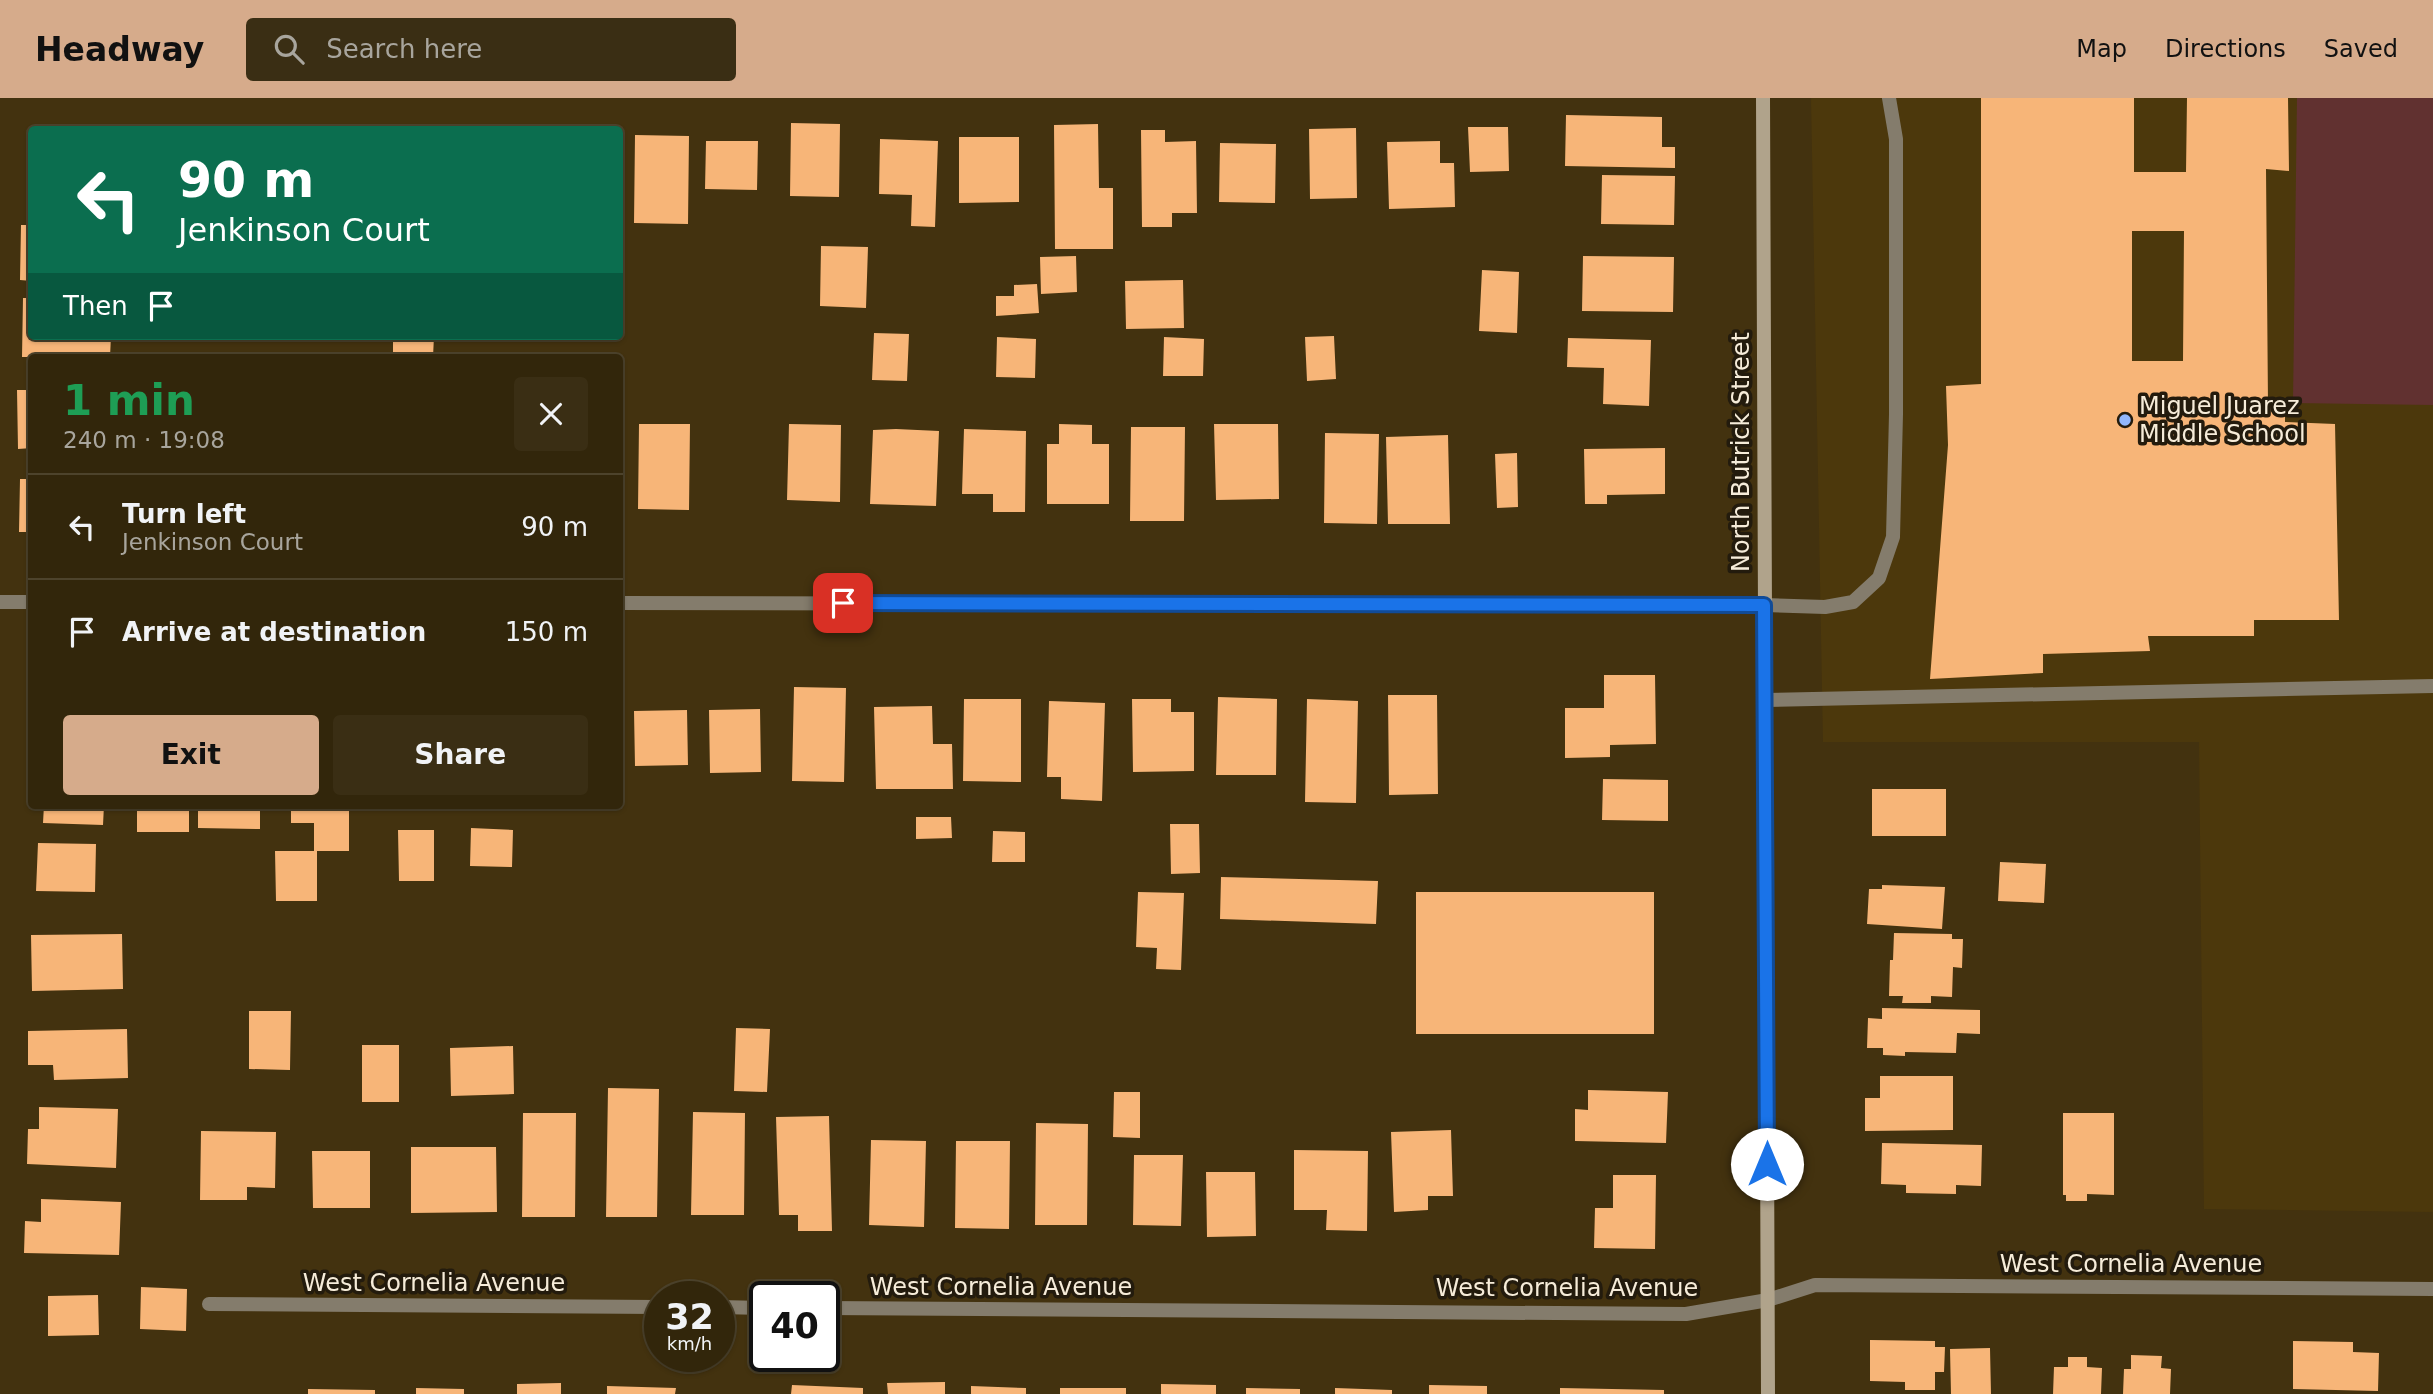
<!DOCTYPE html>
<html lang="en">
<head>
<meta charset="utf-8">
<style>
	:root { --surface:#32260b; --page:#3a2e14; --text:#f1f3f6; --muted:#a8a59d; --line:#4d432c; --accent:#d6ab8b }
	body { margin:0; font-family:"DejaVu Sans",sans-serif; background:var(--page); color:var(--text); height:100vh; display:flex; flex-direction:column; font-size:26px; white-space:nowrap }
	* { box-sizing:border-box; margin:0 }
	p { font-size:23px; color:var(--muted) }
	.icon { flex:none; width:38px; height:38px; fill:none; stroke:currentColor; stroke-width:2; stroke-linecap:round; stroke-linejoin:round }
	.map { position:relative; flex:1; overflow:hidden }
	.details { position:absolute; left:28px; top:256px; width:595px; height:455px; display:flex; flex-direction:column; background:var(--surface); border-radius:7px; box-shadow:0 2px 5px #0004,0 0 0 2px var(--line) }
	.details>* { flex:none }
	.banner { position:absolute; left:28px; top:28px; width:595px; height:214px; border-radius:7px; box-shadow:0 2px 5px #0004,0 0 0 2px var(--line); background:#0b6e4f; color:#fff; overflow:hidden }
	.speed { position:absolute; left:644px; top:1183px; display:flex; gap:14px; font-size:35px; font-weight:700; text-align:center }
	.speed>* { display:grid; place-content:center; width:91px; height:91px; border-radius:50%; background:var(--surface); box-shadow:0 2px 5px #0004,0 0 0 2px var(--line); line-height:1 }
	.speed small { font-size:18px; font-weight:400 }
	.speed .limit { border:4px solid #111; border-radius:10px; background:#fff; color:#111 }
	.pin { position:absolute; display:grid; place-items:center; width:60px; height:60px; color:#fff; margin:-30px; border-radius:14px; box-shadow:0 4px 10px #0006 }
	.me { position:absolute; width:77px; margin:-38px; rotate:0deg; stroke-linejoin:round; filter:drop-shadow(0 0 5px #0008) }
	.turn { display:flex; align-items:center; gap:24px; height:147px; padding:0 35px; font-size:32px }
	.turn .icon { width:91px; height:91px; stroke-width:2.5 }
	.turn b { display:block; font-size:49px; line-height:60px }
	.then { display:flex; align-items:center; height:66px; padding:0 35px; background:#0003; gap:14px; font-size:26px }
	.round { display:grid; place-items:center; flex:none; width:74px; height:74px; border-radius:7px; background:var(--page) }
	.headline { display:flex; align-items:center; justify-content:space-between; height:119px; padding:0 35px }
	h1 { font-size:42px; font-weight:700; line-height:52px; color:#1e9e55 }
	.button { display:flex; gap:14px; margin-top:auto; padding:14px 35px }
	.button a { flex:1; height:80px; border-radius:7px; background:var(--accent); color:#111; font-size:28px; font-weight:700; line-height:80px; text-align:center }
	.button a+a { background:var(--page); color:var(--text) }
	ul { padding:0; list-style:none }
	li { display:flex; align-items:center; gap:21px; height:105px; padding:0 35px; border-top:2px solid var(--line) }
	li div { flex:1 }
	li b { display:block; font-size:26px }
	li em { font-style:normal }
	header { display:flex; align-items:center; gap:42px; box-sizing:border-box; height:98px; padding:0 35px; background:var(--accent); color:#111 }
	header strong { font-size:33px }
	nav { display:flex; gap:38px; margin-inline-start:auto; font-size:24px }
	.search { width:490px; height:63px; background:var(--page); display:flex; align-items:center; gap:18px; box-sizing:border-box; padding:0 24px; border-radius:7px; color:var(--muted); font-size:26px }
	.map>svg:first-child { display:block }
	.built { fill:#4c380c }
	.green { fill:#613130 }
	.building { fill:#f7b578; fill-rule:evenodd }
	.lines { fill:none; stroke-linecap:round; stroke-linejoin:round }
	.lane { stroke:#847c6c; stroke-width:14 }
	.street { stroke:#847c6c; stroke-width:14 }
	.secondary { stroke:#b0a38b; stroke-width:14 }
	.route-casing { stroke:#114b97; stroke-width:18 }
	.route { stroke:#1a73e8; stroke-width:12 }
	.poi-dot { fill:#92b7fd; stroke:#231b0d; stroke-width:2.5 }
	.labels { text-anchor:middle; stroke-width:7; stroke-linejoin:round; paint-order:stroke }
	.poi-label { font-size:24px; fill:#f6ecd9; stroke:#231b0d; text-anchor:start }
	.street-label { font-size:24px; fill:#f6ecd9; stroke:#231b0d }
</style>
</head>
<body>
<header>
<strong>Headway</strong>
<div class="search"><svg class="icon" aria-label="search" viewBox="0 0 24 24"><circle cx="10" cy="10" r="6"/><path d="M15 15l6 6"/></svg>Search here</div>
<nav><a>Map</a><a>Directions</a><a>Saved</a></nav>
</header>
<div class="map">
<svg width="2433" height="1296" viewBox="0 0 2433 1296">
	<rect width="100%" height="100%" fill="#43320f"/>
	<!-- built -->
	<path class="built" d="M 1811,0 L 2433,0 L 2433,1114 L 2204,1111 L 2199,644 L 1823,644 Z"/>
	<!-- green -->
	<path class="green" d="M 2297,0 L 2433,0 L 2433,307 L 2293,305 Z"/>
	<!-- building -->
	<path class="building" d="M 1981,0 L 2134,0 L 2134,74 L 2186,74 L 2187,0 L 2288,0 L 2289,73 L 2266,71 L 2268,307 L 2285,308 L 2285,324 L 2335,326 L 2339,522 L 2254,522 L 2254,538 L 2148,538 L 2150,553 L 2043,556 L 2043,575 L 1930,581 L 1948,347 L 1946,288 L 1981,286 ZM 2132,133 L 2184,133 L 2183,263 L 2132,263 Z
		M 1566,17 L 1662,19 L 1662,49 L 1675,49 L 1675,70 L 1565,68 Z
		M 791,25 L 840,26 L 839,99 L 790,98 Z
		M 1098,26 L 1099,90 L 1113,90 L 1113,151 L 1055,151 L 1054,27 Z
		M 45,27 L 99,28 L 99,32 L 45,32 Z
		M 1468,29 L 1508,29 L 1509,73 L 1470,74 Z
		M 1356,30 L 1357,100 L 1310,101 L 1309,31 Z
		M 1141,32 L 1165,32 L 1165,44 L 1196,43 L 1197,115 L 1172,115 L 1172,129 L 1142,129 Z
		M 635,37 L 689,38 L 688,126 L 634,125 Z
		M 959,39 L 1019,39 L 1019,104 L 959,105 Z
		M 880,41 L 938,43 L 935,129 L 911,128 L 912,97 L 879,96 Z
		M 706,43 L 758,43 L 757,92 L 705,91 Z
		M 1440,43 L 1440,65 L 1454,65 L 1455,109 L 1389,111 L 1387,44 Z
		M 1220,45 L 1276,46 L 1275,105 L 1219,104 Z
		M 1602,77 L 1675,78 L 1674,127 L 1601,126 Z
		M 21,127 L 32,127 L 32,183 L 20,182 Z
		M 821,148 L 868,149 L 866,210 L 820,208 Z
		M 1076,158 L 1077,194 L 1041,196 L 1040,159 Z
		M 1583,158 L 1674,159 L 1673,214 L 1582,213 Z
		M 1482,172 L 1519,174 L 1517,235 L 1479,233 Z
		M 1183,182 L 1184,230 L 1126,231 L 1125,183 Z
		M 1037,186 L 1039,215 L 996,218 L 996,198 L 1014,198 L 1014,187 Z
		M 23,200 L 32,200 L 32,238 L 111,238 L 110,259 L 22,259 Z
		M 874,235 L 909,236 L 907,283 L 872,282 Z
		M 393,238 L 434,238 L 433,259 L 393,259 Z
		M 1334,238 L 1336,281 L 1307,283 L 1305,239 Z
		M 997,239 L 1036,241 L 1035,280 L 996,279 Z
		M 1164,239 L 1204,241 L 1203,278 L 1163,278 Z
		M 1568,240 L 1651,242 L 1649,308 L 1603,306 L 1604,270 L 1567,269 Z
		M 17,292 L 32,292 L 32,350 L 18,351 Z
		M 639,326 L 690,326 L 689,412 L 638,411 Z
		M 789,326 L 841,327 L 840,404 L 787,402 Z
		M 1059,326 L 1092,327 L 1092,346 L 1109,346 L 1109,406 L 1047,406 L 1047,346 L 1059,346 Z
		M 1214,326 L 1278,326 L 1279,401 L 1216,402 Z
		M 1131,329 L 1185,329 L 1184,423 L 1130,423 Z
		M 896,331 L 939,333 L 936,408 L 870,406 L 873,332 Z
		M 964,331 L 1026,333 L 1025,414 L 993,414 L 993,396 L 962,396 Z
		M 1325,335 L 1379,336 L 1377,426 L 1324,425 Z
		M 1448,337 L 1450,426 L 1388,426 L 1386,339 Z
		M 1665,350 L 1665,396 L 1607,397 L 1607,406 L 1585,406 L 1584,351 Z
		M 1517,355 L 1518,409 L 1497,410 L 1495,356 Z
		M 20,381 L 32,381 L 32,434 L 19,434 Z
		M 26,573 L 32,573 L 32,633 L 28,633 Z
		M 1604,577 L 1655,577 L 1656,646 L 1610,647 L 1610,659 L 1565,660 L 1565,610 L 1604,610 Z
		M 794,589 L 846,590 L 844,684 L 792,683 Z
		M 1388,597 L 1437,597 L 1438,696 L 1389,697 Z
		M 1218,599 L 1277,601 L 1276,677 L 1216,677 Z
		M 964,601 L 1021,601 L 1021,684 L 963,683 Z
		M 1132,601 L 1171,601 L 1171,614 L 1194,614 L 1194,673 L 1133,674 Z
		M 1307,601 L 1358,603 L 1356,705 L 1305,704 Z
		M 1049,603 L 1105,605 L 1102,703 L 1061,701 L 1061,679 L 1047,679 Z
		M 932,608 L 933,646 L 952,646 L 953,691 L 876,691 L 874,609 Z
		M 760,611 L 761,674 L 710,675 L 709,612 Z
		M 687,612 L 688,667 L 635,668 L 634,613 Z
		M 1603,681 L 1668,682 L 1668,723 L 1602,722 Z
		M 1872,691 L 1946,691 L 1946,738 L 1872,738 Z
		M 44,707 L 104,707 L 103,727 L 43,725 Z
		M 137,707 L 189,707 L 189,734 L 137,734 Z
		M 198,707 L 260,707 L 260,731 L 198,730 Z
		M 291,707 L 349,707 L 349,753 L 317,753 L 317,803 L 276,803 L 275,753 L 314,753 L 314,725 L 291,725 Z
		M 363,707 L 398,707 L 398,712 L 363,712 Z
		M 916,719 L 951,719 L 952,740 L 916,741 Z
		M 1170,726 L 1199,726 L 1200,775 L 1171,776 Z
		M 471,730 L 513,732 L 512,769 L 470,768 Z
		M 398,732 L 434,732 L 434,783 L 399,783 Z
		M 993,733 L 1025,734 L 1025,764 L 992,764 Z
		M 38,745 L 96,746 L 95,794 L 36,793 Z
		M 2000,764 L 2046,766 L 2044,805 L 1998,803 Z
		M 1221,779 L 1378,783 L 1376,826 L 1220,821 Z
		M 1882,787 L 1945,789 L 1942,831 L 1867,826 L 1869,791 L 1882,791 Z
		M 1138,794 L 1184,795 L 1181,872 L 1156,871 L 1157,850 L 1136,849 Z
		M 1416,794 L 1654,794 L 1654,936 L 1416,936 Z
		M 1894,835 L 1952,836 L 1952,841 L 1963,841 L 1962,870 L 1953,869 L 1952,899 L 1931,898 L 1931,905 L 1902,905 L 1903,898 L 1889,898 L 1890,862 L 1893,862 Z
		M 122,836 L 123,891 L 32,893 L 31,837 Z
		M 1882,910 L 1980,912 L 1980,936 L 1957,935 L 1956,955 L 1905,954 L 1905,958 L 1883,957 L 1883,950 L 1867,950 L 1868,920 L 1882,921 Z
		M 249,913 L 291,913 L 290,972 L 249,971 Z
		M 736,930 L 770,931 L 767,994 L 734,993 Z
		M 127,931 L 128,980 L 54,982 L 53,967 L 28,967 L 28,933 Z
		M 362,947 L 399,947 L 399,1004 L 362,1004 Z
		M 513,948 L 514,996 L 451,998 L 450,950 Z
		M 1880,978 L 1953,978 L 1953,1032 L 1865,1033 L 1865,1000 L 1880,1000 Z
		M 608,990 L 659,991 L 657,1119 L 606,1119 Z
		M 1588,992 L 1668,994 L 1666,1045 L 1575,1043 L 1575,1011 L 1588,1012 Z
		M 1114,994 L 1140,994 L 1140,1040 L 1113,1039 Z
		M 39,1009 L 118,1011 L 116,1070 L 27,1066 L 28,1031 L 39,1031 Z
		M 693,1014 L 745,1015 L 744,1117 L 691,1117 Z
		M 523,1015 L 576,1015 L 575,1119 L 522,1119 Z
		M 2063,1015 L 2114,1015 L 2114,1097 L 2087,1096 L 2087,1103 L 2066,1103 L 2066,1097 L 2063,1097 Z
		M 829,1018 L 832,1133 L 798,1133 L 798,1117 L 779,1117 L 776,1019 Z
		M 1036,1025 L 1088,1026 L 1087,1127 L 1035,1127 Z
		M 1451,1032 L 1453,1098 L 1428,1098 L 1428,1112 L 1394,1114 L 1391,1034 Z
		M 201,1033 L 276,1034 L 275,1090 L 247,1089 L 247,1102 L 200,1102 Z
		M 871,1042 L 926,1043 L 924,1129 L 869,1127 Z
		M 956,1043 L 1010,1043 L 1009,1131 L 955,1130 Z
		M 1882,1045 L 1982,1047 L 1981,1088 L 1956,1087 L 1956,1096 L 1906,1095 L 1906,1087 L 1881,1086 Z
		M 411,1049 L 496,1049 L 497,1114 L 411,1115 Z
		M 1294,1052 L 1368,1053 L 1367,1133 L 1326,1132 L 1327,1112 L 1294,1112 Z
		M 312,1053 L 370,1053 L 370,1110 L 313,1110 Z
		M 1134,1057 L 1183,1057 L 1181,1128 L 1133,1127 Z
		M 1206,1074 L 1255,1074 L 1256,1138 L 1207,1139 Z
		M 1613,1077 L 1656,1077 L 1655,1151 L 1594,1150 L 1595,1110 L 1613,1110 Z
		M 41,1101 L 121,1104 L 119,1157 L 24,1155 L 25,1123 L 41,1124 Z
		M 141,1189 L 187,1191 L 186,1233 L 140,1231 Z
		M 98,1197 L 99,1237 L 48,1238 L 48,1198 Z
		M 1870,1242 L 1935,1243 L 1935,1249 L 1945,1249 L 1944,1274 L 1935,1274 L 1935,1292 L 1905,1292 L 1905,1284 L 1870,1283 Z
		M 2293,1243 L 2353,1244 L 2353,1254 L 2379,1255 L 2378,1293 L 2293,1291 Z
		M 1990,1250 L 1991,1296 L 1951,1296 L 1950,1251 Z
		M 2131,1257 L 2162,1258 L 2161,1270 L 2171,1271 L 2170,1296 L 2123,1296 L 2124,1271 L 2131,1271 Z
		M 2068,1259 L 2087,1259 L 2087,1269 L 2102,1270 L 2101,1296 L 2053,1296 L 2054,1269 L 2068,1269 Z
		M 945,1284 L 945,1296 L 888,1296 L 887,1285 Z
		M 561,1285 L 561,1296 L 517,1296 L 517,1286 Z
		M 1161,1286 L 1216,1287 L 1216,1296 L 1161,1296 Z
		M 792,1287 L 863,1290 L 863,1296 L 791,1296 Z
		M 1429,1287 L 1487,1288 L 1487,1296 L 1429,1296 Z
		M 607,1288 L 676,1290 L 675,1296 L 607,1296 Z
		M 971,1288 L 1026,1290 L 1026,1296 L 971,1296 Z
		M 416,1290 L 464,1291 L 464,1296 L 416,1296 Z
		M 1060,1290 L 1126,1290 L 1126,1296 L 1060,1296 Z
		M 1246,1290 L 1300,1291 L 1300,1296 L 1246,1296 Z
		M 1335,1290 L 1392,1292 L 1392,1296 L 1335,1296 Z
		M 1560,1290 L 1664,1292 L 1664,1296 L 1560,1296 Z
		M 308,1291 L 375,1292 L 375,1296 L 308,1296 Z"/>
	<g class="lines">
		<!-- lane -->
		<path class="lane" d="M 1764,507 L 1825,509 L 1853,504 L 1879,480 L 1893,439 L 1896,316 L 1896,41 L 1889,0
			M 1764,602 L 2433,588"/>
		<!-- street -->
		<path class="street" d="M 0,504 L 32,504
			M 620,505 L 1764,507
			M 209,1206 L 660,1209
			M 719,1209 L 765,1210
			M 824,1210 L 1686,1216 L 1768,1202 L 1815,1187 L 2433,1191"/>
		<!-- secondary -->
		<path class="secondary" d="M 1763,0 L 1768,1296"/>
	</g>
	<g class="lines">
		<defs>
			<path id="route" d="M 843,505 L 1764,507 L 1767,1066"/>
		</defs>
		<!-- route casing -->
		<use href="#route" class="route-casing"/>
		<!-- route -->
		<use href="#route" class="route"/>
	</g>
	<!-- markers -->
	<circle class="poi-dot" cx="2125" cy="322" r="7"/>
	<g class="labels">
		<!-- poi labels -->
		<g class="poi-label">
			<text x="2139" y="316">Miguel Juarez<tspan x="2139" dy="28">Middle School</tspan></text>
		</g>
		<!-- street labels -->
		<g class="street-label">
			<text transform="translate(1741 354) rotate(-90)" y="8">North Butrick Street</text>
			<text x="2131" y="1174">West Cornelia Avenue</text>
			<text x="434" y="1193">West Cornelia Avenue</text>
			<text x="1001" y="1197">West Cornelia Avenue</text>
			<text x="1567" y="1198">West Cornelia Avenue</text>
		</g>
	</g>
</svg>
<div class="speed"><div>32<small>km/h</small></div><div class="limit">40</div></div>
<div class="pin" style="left:843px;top:505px;background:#d93025"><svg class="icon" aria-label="arrive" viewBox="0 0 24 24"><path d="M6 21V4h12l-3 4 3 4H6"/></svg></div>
<svg class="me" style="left:1767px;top:1066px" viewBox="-20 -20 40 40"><circle r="19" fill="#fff"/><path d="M0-13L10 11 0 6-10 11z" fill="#1a73e8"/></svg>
<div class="banner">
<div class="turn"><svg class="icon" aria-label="left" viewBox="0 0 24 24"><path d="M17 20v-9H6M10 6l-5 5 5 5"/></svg><div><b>90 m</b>Jenkinson Court</div></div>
<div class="then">Then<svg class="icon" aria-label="arrive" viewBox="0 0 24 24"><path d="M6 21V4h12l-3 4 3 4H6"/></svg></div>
</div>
<section class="details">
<div class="headline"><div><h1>1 min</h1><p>240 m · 19:08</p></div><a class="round"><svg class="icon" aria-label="close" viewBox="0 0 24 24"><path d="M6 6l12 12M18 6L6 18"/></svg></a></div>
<ul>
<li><svg class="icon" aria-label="left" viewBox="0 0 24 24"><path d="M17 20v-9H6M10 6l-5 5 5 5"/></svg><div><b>Turn left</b><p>Jenkinson Court</p></div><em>90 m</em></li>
<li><svg class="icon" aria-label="arrive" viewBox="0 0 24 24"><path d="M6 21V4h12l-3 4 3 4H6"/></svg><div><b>Arrive at destination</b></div><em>150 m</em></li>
</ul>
<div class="button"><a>Exit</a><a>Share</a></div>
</section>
</div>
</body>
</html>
